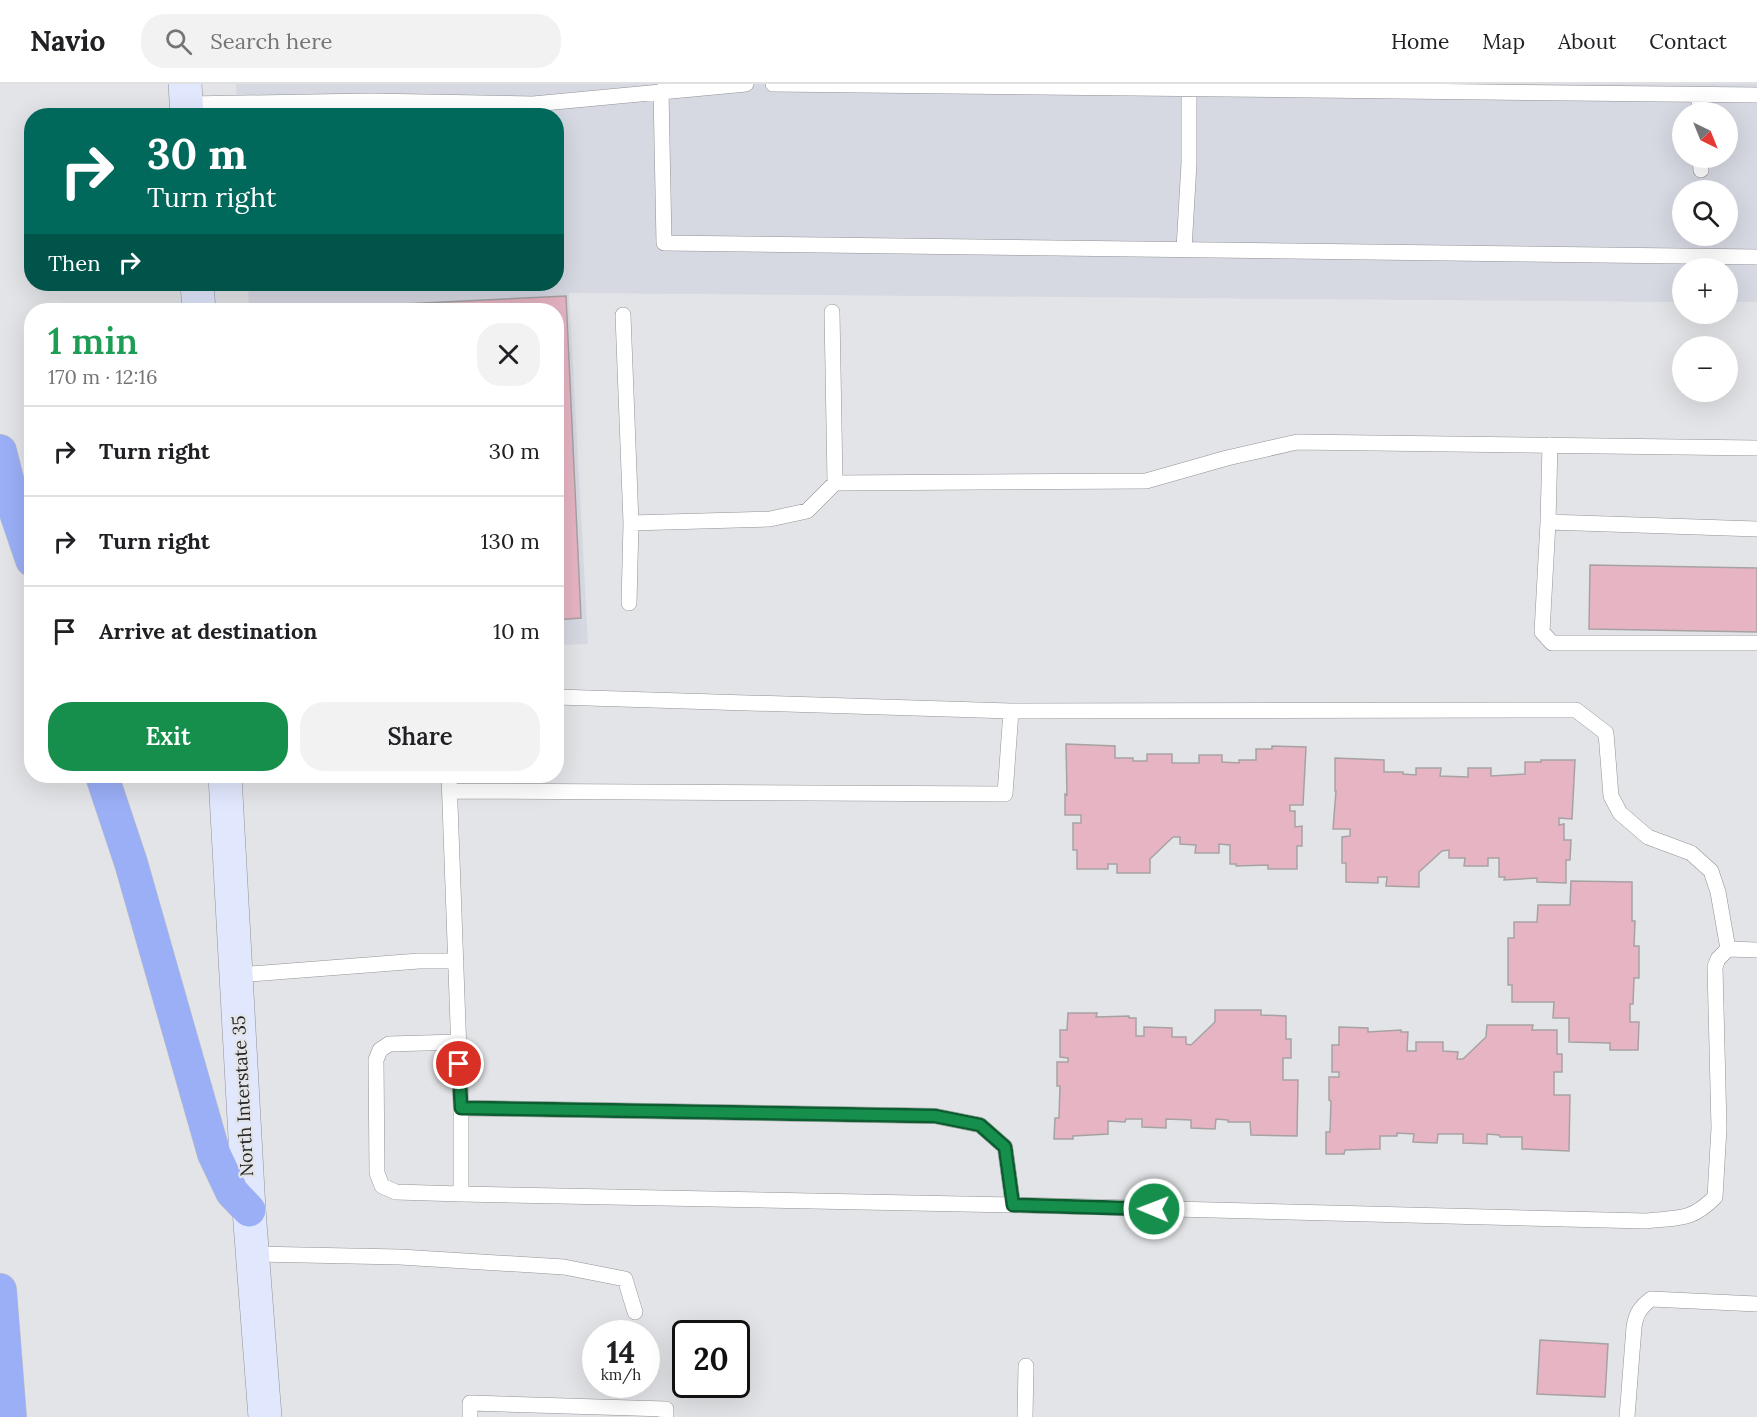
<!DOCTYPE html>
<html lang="en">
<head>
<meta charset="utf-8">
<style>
	:root { --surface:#fff; --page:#f2f2f2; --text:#202124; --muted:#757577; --line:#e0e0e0; --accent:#158f4b }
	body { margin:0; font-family:Lora,serif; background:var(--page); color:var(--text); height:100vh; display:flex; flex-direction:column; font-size:22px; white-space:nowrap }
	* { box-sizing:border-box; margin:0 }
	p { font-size:20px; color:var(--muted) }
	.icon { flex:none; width:33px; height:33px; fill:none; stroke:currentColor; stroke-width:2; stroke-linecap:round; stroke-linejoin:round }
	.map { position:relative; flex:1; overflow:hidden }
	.panel { position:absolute; left:24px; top:219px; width:540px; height:480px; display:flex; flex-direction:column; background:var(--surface); border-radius:24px; box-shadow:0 6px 24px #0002 }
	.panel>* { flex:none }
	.banner { position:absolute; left:24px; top:24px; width:540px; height:183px; border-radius:24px; box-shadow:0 6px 24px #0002; background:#00695c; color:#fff; overflow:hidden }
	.needle { width:39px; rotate:137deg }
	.buttons { position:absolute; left:1672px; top:18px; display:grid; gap:12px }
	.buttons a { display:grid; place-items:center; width:66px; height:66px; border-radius:50%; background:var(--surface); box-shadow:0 6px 24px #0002; font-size:30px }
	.speed { position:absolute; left:582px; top:1236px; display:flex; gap:12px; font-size:30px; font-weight:700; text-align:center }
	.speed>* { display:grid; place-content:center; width:78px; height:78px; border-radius:50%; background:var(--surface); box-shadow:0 6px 24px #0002; line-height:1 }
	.speed small { font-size:15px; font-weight:400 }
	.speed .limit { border:3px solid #111; border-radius:9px; background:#fff; color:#111 }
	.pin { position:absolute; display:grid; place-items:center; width:51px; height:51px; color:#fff; margin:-26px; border:3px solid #fff; border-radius:50%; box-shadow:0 2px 6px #0007 }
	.me { position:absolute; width:66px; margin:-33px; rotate:271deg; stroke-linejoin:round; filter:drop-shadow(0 0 4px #0008) }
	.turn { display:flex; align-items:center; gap:21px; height:126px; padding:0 24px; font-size:27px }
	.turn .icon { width:78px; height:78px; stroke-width:2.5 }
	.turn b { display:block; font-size:42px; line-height:51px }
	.then { display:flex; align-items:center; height:57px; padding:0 24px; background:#0003; gap:12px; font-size:22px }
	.round { display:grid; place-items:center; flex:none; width:63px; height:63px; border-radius:24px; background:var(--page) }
	.headline { display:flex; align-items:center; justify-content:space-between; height:102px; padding:0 24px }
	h1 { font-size:36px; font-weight:600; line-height:45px; color:#1e9e55 }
	.button { display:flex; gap:12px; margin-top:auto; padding:12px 24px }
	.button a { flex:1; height:69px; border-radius:24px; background:var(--accent); color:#fff; font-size:24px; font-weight:600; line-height:69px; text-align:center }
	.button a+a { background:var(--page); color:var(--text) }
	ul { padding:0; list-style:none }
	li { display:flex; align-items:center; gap:18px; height:90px; padding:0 24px; border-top:2px solid var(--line) }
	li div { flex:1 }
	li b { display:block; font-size:22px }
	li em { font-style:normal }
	header { display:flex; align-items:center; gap:36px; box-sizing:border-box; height:84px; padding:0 30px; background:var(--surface); border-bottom:2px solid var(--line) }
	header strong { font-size:28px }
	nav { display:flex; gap:33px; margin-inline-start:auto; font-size:21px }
	.search { width:420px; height:54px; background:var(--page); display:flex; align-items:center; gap:15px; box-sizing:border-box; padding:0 21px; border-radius:24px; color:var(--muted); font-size:22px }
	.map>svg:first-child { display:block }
	.built { fill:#d6d8e2; fill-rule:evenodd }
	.building { fill:#e7b4c3; stroke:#a6a2a3; stroke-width:1.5 }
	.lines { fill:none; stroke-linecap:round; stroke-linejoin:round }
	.service-casing { stroke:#929396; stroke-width:16 }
	.secondary-casing { stroke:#929396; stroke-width:34 }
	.motorway-casing { stroke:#c2c2c2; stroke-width:34 }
	.service { stroke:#fff; stroke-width:15 }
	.secondary { stroke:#e1e7fd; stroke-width:33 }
	.motorway { stroke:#9baff7; stroke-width:33 }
	.route-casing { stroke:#0e5d31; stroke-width:15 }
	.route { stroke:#158f4b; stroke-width:10 }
	.labels { text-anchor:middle; stroke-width:4.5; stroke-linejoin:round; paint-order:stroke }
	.street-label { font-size:18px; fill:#252526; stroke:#e3e4e7 }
</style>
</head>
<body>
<header>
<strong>Navio</strong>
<div class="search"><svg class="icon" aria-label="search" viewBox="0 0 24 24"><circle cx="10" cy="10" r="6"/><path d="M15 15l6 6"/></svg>Search here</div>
<nav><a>Home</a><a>Map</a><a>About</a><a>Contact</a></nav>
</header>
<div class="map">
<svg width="1757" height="1333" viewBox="0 0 1757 1333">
	<rect width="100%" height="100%" fill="#e3e4e7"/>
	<!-- built -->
	<path class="built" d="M 236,0 L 1757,0 L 1757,218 L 1728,218 L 1728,184 L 1683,184 L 1683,218 L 569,209 L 588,560 L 557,561 L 556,226 L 249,226 L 248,200 L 556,200 L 556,32 L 238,31 ZM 1683,28 L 1728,28 L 1728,74 L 1683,74 ZM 1683,106 L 1728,106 L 1728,152 L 1683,152 Z"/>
	<!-- building -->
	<path class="building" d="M 566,212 L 581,534 L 556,536 L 556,226 L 322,226 L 322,224 Z
		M 1590,481 L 1757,484 L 1757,548 L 1589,545 Z
		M 1066,660 L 1115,662 L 1115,674 L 1133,674 L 1133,677 L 1147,677 L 1147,670 L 1172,670 L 1172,679 L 1199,679 L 1199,671 L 1222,671 L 1222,678 L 1239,679 L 1239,676 L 1256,676 L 1256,665 L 1272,665 L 1272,662 L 1306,663 L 1303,721 L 1290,721 L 1290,727 L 1295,727 L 1295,743 L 1302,742 L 1302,762 L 1297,762 L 1297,785 L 1268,785 L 1268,781 L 1236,782 L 1236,780 L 1230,780 L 1230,761 L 1219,760 L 1219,769 L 1195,769 L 1196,761 L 1180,760 L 1180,753 L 1173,753 L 1150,775 L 1150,789 L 1117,789 L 1117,780 L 1108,780 L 1108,785 L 1077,785 L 1077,766 L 1073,766 L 1073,739 L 1081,739 L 1081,731 L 1065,731 L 1065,710 L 1067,711 Z
		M 1335,674 L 1384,676 L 1384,688 L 1403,688 L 1403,690 L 1416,691 L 1416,684 L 1441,684 L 1440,692 L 1468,693 L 1468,684 L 1491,684 L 1491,692 L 1525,690 L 1525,678 L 1541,678 L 1541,676 L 1575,676 L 1572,735 L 1559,734 L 1559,741 L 1564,740 L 1564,756 L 1571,756 L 1570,776 L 1566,776 L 1566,799 L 1537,798 L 1537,794 L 1504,796 L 1505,793 L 1499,793 L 1499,774 L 1488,774 L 1488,782 L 1464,782 L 1465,774 L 1449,774 L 1449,766 L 1442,767 L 1419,788 L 1419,803 L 1386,802 L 1387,793 L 1378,793 L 1378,799 L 1346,798 L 1346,779 L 1342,779 L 1342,753 L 1350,752 L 1350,745 L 1333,745 L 1336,707 L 1335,707 Z
		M 1571,797 L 1632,798 L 1632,837 L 1635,837 L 1634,862 L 1639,862 L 1639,894 L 1634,894 L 1633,920 L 1630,920 L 1630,938 L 1639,938 L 1638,966 L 1610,966 L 1610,959 L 1569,958 L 1569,934 L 1553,934 L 1554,918 L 1512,918 L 1512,901 L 1508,901 L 1508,854 L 1514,854 L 1514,838 L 1537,838 L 1538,821 L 1570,821 Z
		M 1215,926 L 1261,926 L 1261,931 L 1286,932 L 1286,955 L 1291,955 L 1291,974 L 1283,974 L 1283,996 L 1298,996 L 1297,1052 L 1251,1051 L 1250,1038 L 1228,1038 L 1228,1036 L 1216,1035 L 1215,1045 L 1191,1044 L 1191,1036 L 1166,1035 L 1166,1044 L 1142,1043 L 1142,1035 L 1126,1035 L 1125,1038 L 1108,1037 L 1108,1050 L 1073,1052 L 1073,1055 L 1054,1055 L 1055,1034 L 1059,1034 L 1060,1002 L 1057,1002 L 1057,978 L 1068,978 L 1068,974 L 1060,973 L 1060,946 L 1067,946 L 1068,929 L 1097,929 L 1096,933 L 1129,932 L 1129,934 L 1136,934 L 1136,952 L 1144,952 L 1144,943 L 1172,944 L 1172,953 L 1186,953 L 1186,960 L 1191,961 L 1215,938 Z
		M 1487,941 L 1533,941 L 1532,946 L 1557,946 L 1557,970 L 1562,970 L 1562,988 L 1554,988 L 1554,1011 L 1570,1011 L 1569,1067 L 1522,1065 L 1522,1053 L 1500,1053 L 1499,1051 L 1487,1050 L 1487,1060 L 1463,1059 L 1463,1050 L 1438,1050 L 1437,1059 L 1413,1058 L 1414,1050 L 1397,1049 L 1397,1052 L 1380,1052 L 1380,1065 L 1345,1066 L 1344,1070 L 1326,1070 L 1326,1048 L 1330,1048 L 1331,1017 L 1329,1016 L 1329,993 L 1339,993 L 1339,988 L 1332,988 L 1332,961 L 1339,961 L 1339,943 L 1368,944 L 1368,948 L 1401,946 L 1401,948 L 1408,948 L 1407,967 L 1416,967 L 1416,958 L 1443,958 L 1443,967 L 1458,968 L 1457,975 L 1463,975 L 1486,953 Z
		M 1540,1256 L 1608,1260 L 1605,1313 L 1537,1310 Z"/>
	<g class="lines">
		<defs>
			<path id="service" d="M 773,0 L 1757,11
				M 661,7 L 664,159 L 1757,173
				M 1699,11 L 1700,28
				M 187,20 L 370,17 L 533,20 L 746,0
				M 1700,74 L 1701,86
				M 1184,165 L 1189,79 L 1189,0
				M 832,228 L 835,399 L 1146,397 L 1227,374 L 1297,358 L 1757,364
				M 623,231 L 631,439 L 629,519
				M 1548,438 L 1550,361
				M 631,439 L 770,435 L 807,427 L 835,399
				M 1757,445 L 1548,438 L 1542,548 L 1552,559 L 1757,559
				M 556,613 L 1011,627 L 1576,626 L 1606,649 L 1611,712 L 1620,729 L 1648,753 L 1691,769 L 1711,787 L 1718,808 L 1728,865
				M 449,692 L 461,1024 L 461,1110 L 1013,1121 L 1646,1137 C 1679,1133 1690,1138 1715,1113 L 1719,1044 L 1715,883 L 1718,875 L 1728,865 L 1757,866
				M 450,707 L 1005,710 L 1011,627
				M 237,891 L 419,877 L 456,877
				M 458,958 L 389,960 L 380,966 L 376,976 L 377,1089 L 382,1102 L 396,1108 L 461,1110
				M 461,1024 L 935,1032 L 980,1041 L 1005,1063 L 1013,1121
				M 252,1170 L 400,1173 L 564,1183 L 625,1195 L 635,1228
				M 470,1333 L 470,1319 L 666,1325 L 666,1333
				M 1025,1333 L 1026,1282
				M 1627,1333 L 1634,1243 C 1636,1229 1641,1223 1651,1215 L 1757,1220"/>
			<path id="secondary" d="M 185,0 L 187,32
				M 197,200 L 199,226
				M 225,692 L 249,1126 L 265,1333"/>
			<path id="motorway" d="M 0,367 L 15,426 L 32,476
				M 102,692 L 131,779 L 214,1070 L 232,1108 L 249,1126
				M 0,1206 L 10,1333"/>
		</defs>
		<!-- service casing -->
		<use href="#service" class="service-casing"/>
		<!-- secondary casing -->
		<use href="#secondary" class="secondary-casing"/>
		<!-- motorway casing -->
		<use href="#motorway" class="motorway-casing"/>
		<!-- service -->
		<use href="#service" class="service"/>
		<!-- secondary -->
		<use href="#secondary" class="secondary"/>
		<!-- motorway -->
		<use href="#motorway" class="motorway"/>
	</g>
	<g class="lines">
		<defs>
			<path id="route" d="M 459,980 L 461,1024 L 935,1032 L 980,1041 L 1005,1063 L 1013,1121 L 1154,1125"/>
		</defs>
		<!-- route casing -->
		<use href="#route" class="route-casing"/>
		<!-- route -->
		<use href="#route" class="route"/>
	</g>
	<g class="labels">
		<!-- street labels -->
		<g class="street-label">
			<text transform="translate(243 1012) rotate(-93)" y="6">North Interstate 35</text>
		</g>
	</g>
</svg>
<div class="buttons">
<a><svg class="needle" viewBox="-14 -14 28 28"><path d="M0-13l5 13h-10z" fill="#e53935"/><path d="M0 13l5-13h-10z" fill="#757577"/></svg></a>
<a><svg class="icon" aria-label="search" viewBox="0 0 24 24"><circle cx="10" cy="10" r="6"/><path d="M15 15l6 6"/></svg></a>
<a>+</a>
<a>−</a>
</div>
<div class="speed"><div>14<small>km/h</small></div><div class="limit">20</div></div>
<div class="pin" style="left:459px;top:980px;background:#d93025"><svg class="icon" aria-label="arrive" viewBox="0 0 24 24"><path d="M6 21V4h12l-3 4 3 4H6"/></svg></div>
<svg class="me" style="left:1154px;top:1125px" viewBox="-20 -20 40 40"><circle r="17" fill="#158f4b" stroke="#fff" stroke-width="3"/><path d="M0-11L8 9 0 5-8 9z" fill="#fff"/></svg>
<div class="banner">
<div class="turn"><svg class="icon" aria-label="right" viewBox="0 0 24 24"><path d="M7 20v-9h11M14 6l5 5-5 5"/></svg><div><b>30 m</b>Turn right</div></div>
<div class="then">Then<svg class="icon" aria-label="right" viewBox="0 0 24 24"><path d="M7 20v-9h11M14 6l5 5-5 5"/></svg></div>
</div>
<section class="panel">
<div class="headline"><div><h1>1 min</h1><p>170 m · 12:16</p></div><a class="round"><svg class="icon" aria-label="close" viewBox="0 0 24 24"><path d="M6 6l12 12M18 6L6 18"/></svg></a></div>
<ul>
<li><svg class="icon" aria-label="right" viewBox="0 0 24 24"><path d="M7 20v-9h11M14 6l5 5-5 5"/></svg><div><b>Turn right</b></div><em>30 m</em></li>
<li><svg class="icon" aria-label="right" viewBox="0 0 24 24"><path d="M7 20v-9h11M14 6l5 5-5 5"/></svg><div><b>Turn right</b></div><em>130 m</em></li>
<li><svg class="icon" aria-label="arrive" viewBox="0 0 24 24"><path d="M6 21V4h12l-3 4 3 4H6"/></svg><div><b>Arrive at destination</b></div><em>10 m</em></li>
</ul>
<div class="button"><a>Exit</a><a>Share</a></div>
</section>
</div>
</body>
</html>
